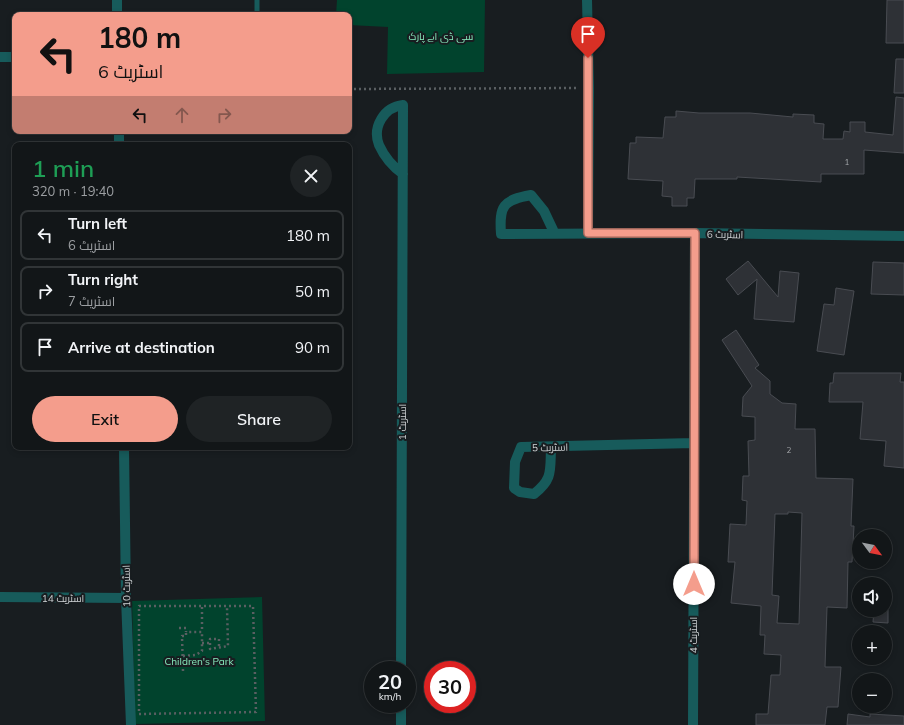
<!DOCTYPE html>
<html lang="en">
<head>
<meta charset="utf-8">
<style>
	:root { --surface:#121618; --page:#1f2325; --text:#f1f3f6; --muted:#9c9fa2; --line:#313537; --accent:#f49d8c }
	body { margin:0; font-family:Mulish,Cairo,sans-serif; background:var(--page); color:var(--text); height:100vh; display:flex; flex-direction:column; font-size:15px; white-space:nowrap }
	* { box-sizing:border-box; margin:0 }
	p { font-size:13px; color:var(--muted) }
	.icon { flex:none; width:22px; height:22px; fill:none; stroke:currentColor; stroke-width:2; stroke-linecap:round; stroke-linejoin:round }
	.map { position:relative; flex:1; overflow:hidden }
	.details { position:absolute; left:12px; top:142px; width:340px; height:308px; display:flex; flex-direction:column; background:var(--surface); border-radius:8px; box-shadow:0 2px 6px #0003,0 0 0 1px var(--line) }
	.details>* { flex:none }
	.guide { position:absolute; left:12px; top:12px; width:340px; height:122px; border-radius:8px; box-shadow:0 2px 6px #0003,0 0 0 1px var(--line); background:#f49d8c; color:#111; overflow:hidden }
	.needle { width:26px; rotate:122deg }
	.buttons { position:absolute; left:852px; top:529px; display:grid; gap:8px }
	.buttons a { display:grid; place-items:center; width:40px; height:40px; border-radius:50%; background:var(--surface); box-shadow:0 2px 6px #0003,0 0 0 1px var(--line); font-size:20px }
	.speed { position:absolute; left:364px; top:661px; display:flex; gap:8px; font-size:20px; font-weight:700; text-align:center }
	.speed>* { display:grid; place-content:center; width:52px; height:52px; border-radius:50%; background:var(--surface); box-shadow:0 2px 6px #0003,0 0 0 1px var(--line); line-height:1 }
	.speed small { font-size:10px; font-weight:400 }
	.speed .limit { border:6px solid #d22; background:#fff; color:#111 }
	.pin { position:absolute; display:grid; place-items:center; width:34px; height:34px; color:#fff; margin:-41px -17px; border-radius:50% 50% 50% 0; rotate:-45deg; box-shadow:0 0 4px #0007 }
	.pin .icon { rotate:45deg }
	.me { position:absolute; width:44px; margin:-22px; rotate:0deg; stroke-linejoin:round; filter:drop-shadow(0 0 3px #0008) }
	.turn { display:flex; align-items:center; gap:14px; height:84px; padding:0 20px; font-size:18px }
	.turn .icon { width:52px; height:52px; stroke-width:2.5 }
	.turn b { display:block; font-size:28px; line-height:34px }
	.lanes { display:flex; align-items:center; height:38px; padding:0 20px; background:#0003; justify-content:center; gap:20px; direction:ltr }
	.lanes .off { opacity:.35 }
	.round { display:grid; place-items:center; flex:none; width:42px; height:42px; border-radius:21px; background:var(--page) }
	.headline { display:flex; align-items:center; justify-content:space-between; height:68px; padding:0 20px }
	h1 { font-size:24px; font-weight:600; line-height:30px; color:#1e9e55 }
	.primary-button { display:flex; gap:8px; margin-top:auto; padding:8px 20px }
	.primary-button a { flex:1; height:46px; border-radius:24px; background:var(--accent); color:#111; font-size:16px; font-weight:600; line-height:46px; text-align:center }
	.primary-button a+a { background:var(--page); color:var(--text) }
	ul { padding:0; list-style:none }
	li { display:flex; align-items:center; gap:12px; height:50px; margin:0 8px 6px; padding:0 12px; border:2px solid var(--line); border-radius:8px }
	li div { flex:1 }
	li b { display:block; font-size:15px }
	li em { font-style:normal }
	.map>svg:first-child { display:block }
	.green { fill:#01432d }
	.building { fill:#2e3136; stroke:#494c52; fill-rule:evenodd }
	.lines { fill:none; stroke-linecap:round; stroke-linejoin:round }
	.path { stroke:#5a5f62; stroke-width:2.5; stroke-dasharray:2 3; stroke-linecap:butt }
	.service { stroke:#175b5b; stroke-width:5 }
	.minor { stroke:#175b5b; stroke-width:10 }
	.route-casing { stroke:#9f665b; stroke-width:10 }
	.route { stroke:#f49d8c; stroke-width:7 }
	.labels { text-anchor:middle; stroke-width:4; stroke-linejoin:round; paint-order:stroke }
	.number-label { font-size:8px; fill:#a7aaad }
	.park-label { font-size:10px; fill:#88ebbe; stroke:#181d20 }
	.street-label { font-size:10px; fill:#cfd3d5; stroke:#181d20 }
</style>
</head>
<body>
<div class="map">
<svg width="904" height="725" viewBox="0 0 904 725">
	<rect width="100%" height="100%" fill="#181d20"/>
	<!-- green -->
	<path class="green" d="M 337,0 L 485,0 L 484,72 L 387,74 L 388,27 L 349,25 L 349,15 L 336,15 Z
		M 262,597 L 265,721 L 135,724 L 132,601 Z"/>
	<!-- building -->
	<path class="building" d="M 887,0 L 904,0 L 904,43 L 886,43 Z
		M 896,59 L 904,59 L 904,93 L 894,93 Z
		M 896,97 L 904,98 L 904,153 L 864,150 L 864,174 L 821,174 L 821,182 L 737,177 L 737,179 L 695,179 L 694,198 L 687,198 L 687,206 L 672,206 L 672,197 L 662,196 L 663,181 L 628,179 L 630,143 L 636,143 L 636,137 L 663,138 L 665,117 L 676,117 L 676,111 L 699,113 L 750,113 L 793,117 L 793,114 L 814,115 L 814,123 L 824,124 L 823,139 L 843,139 L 844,131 L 850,132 L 850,122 L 865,122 L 865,132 L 893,135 Z
		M 748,261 L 778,297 L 780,271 L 799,273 L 794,322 L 754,319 L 757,279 L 738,295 L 726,279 Z
		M 873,262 L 904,263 L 904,295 L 871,294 Z
		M 836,288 L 854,291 L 844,355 L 817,351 L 824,304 L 834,305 Z
		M 736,330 L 759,365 L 755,368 L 770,381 L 770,394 L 782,403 L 796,404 L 795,429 L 815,429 L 816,478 L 853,479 L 851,526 L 854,526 L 852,562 L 848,562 L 847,608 L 827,607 L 825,667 L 841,667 L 838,707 L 827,707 L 825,725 L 756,725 L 756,714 L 768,714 L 771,675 L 780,675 L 781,655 L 764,654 L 765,635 L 760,635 L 761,606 L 731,603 L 735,562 L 728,562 L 730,524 L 746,525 L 747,501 L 742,500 L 743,476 L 749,476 L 748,441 L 755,440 L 755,417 L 742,416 L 743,397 L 752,386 L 722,340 ZM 788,512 L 802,513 L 799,624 L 777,623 L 779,596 L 772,595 L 775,514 L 788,514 Z
		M 834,373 L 901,373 L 900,382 L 904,382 L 904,468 L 884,466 L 886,441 L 860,439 L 863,402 L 829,402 L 830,383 L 833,383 Z
		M 874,610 L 888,610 L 888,623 L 873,622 Z
		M 848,714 L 870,717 L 870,714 L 904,716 L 904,725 L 847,725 Z"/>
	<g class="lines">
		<!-- path -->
		<path class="path" d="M 349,89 L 578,88
			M 139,606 L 253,606 L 256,712 L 139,714 Z
			M 202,607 L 202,632
			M 179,628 L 186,628 L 186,632
			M 202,643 L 210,643
			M 219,646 L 219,639 L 210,639 L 210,649 L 228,646 L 227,607
			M 183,656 L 196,655 L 202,651 L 202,632 L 186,632
			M 183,671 L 182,636 L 186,636 L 186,632"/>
		<!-- service -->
		<path class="service" d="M 257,0 L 257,15"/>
		<!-- minor -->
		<path class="minor" d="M 117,0 L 117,15
			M 587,0 L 589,88 L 588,233
			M 0,57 L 15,57
			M 119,131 L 119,145
			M 553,230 L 544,211 L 531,195 C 503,200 499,206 501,234 L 695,233 L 904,236
			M 124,447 L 126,598 L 131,725
			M 551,448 C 550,471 553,479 534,494 L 520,492 L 514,488 L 515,462 L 521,447 L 694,443
			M 0,597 L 126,598
			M 401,670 L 403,105 C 384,107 372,127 379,145 C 384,156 393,167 403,174
			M 401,725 L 401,704
			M 693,725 L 695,233"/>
	</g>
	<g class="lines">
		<defs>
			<path id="route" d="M 588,58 L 588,233 L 695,233 L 694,584"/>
		</defs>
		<!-- route casing -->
		<use href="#route" class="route-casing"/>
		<!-- route -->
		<use href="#route" class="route"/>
	</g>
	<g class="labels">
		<!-- number labels -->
		<g class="number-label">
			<text x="847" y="165">1</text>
			<text x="789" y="453">2</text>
		</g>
		<!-- park labels -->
		<g class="park-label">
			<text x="441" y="40">سی ڈی اے پارک</text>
			<text x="199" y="665">Children's Park</text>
		</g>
		<!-- street labels -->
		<g class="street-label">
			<text transform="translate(725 234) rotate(1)" y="4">اسٹریٹ 6</text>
			<text transform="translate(402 422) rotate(-90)" y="4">اسٹریٹ 1</text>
			<text transform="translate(550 447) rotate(-1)" y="4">اسٹریٹ 5</text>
			<text transform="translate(126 586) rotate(-91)" y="4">اسٹریٹ 10</text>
			<text x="63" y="602">اسٹریٹ 14</text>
			<text transform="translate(693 635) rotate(-90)" y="4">اسٹریٹ 4</text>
		</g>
	</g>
</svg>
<div class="buttons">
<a><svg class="needle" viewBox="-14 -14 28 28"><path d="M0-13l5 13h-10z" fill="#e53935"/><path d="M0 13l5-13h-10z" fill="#9c9fa2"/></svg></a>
<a><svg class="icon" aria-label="sound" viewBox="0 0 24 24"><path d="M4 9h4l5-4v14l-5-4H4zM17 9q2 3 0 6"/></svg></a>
<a>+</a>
<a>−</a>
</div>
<div class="speed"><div>20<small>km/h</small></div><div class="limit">30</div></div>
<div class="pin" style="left:588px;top:58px;background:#d93025"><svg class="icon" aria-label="arrive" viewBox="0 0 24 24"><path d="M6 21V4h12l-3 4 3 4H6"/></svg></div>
<svg class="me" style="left:694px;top:584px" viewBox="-20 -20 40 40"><circle r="19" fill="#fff"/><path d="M0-13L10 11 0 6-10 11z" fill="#f49d8c"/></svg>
<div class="guide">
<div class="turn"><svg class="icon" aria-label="left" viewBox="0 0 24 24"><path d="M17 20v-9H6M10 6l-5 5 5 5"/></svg><div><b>180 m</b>اسٹریٹ 6</div></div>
<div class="lanes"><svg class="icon" aria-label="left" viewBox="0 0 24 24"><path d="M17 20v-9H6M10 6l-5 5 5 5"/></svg><svg class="icon off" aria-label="ahead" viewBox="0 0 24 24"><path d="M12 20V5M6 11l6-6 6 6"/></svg><svg class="icon off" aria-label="right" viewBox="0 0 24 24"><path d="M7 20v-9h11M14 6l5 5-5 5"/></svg></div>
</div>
<section class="details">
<div class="headline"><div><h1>1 min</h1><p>320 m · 19:40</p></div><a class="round"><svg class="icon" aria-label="close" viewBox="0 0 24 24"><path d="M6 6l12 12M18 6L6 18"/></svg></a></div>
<ul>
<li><svg class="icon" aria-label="left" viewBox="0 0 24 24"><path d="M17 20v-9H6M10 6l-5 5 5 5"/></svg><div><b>Turn left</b><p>اسٹریٹ 6</p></div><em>180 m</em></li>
<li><svg class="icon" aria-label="right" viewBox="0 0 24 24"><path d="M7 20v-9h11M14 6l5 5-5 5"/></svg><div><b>Turn right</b><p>اسٹریٹ 7</p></div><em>50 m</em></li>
<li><svg class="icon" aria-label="arrive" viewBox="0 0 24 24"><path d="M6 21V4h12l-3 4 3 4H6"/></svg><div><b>Arrive at destination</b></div><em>90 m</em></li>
</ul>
<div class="primary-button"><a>Exit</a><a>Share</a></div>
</section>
</div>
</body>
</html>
